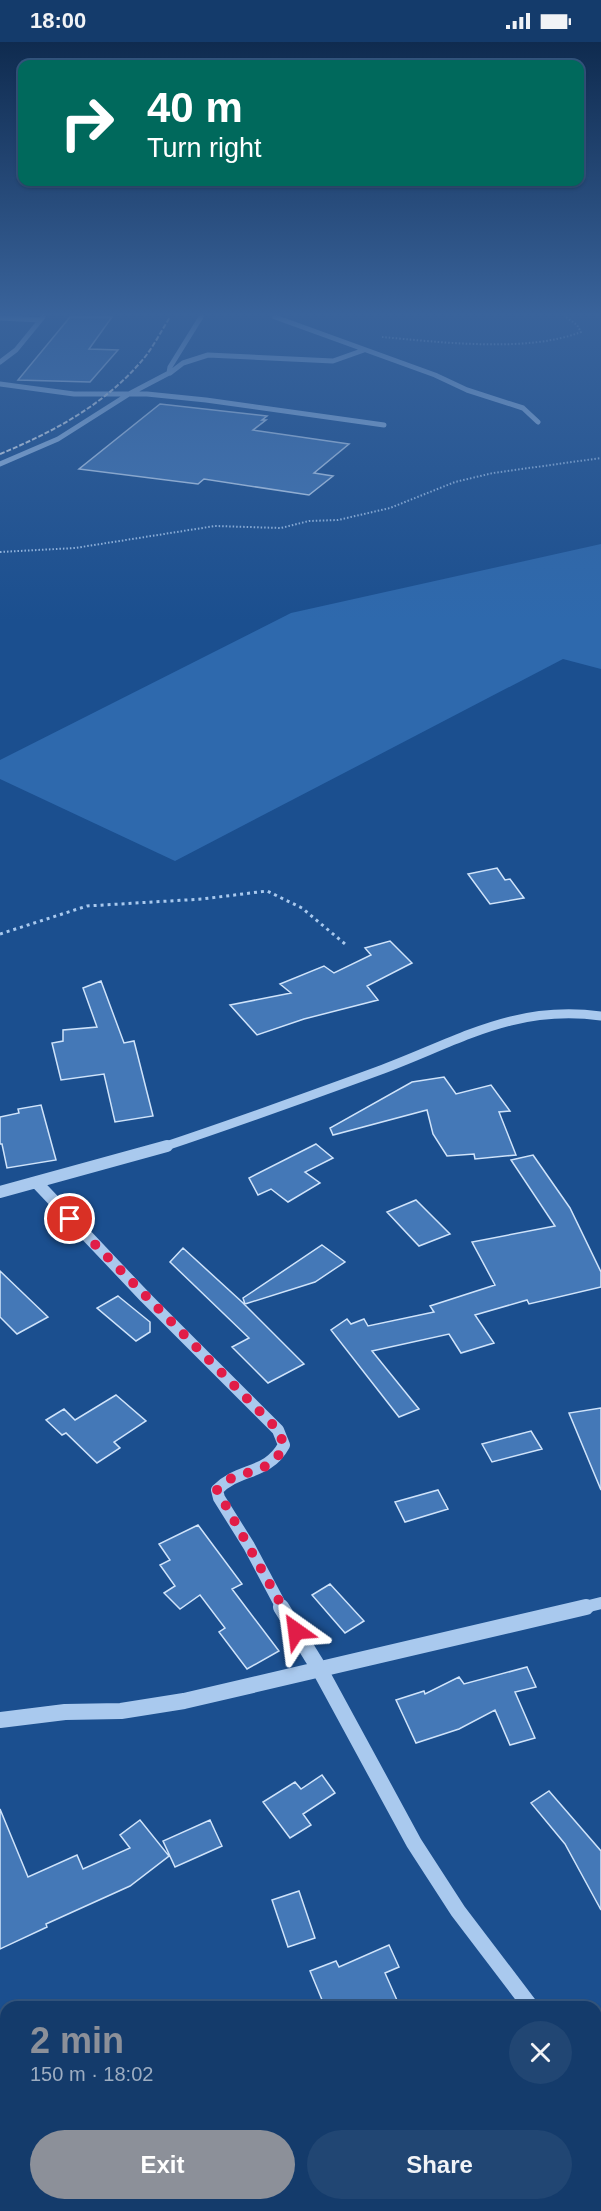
<!DOCTYPE html>
<html lang="en">
<head>
<meta charset="utf-8">
<style>
	:root { --surface:#143b6b; --page:#214673; --text:#f1f3f6; --muted:#9dadc1; --line:#33557e; --accent:#8c9099 }
	body { margin:0; font-family:Arial,sans-serif; background:var(--page); color:var(--text); height:100vh; display:flex; flex-direction:column; font-size:22px; white-space:nowrap }
	* { box-sizing:border-box; margin:0 }
	p { font-size:20px; color:var(--muted) }
	.icon { flex:none; width:33px; height:33px; fill:none; stroke:currentColor; stroke-width:2; stroke-linecap:round; stroke-linejoin:round }
	.map { position:relative; flex:1; overflow:hidden }
	.sheet { position:absolute; left:0px; top:1959px; width:602px; height:210px; display:flex; flex-direction:column; background:var(--surface); border-radius:18px 18px 0 0; box-shadow:0 2px 4px #0004,0 0 0 2px var(--line) }
	.sheet>* { flex:none }
	.guide { position:absolute; left:18px; top:18px; width:566px; height:126px; border-radius:12px; box-shadow:0 2px 4px #0004,0 0 0 2px var(--line); background:#00695c; color:#fff; overflow:hidden }
	.pin { position:absolute; display:grid; place-items:center; width:51px; height:51px; color:#fff; margin:-26px; border:3px solid #fff; border-radius:50%; box-shadow:0 2px 6px #0007 }
	.me { position:absolute; width:66px; margin:-33px; rotate:329deg; stroke-linejoin:round; filter:drop-shadow(0 0 4px #0008) }
	.turn { display:flex; align-items:center; gap:21px; height:126px; padding:0 30px; font-size:27px }
	.turn .icon { width:78px; height:78px; stroke-width:2.5 }
	.turn b { display:block; font-size:42px; line-height:51px }
	.round { display:grid; place-items:center; flex:none; width:63px; height:63px; border-radius:32px; background:var(--page) }
	.summary { display:flex; align-items:center; justify-content:space-between; height:102px; padding:0 30px }
	h1 { font-size:36px; font-weight:600; line-height:45px; color:var(--accent) }
	.primary-button { display:flex; gap:12px; margin-top:auto; padding:12px 30px }
	.primary-button a { flex:1; height:69px; border-radius:36px; background:var(--accent); color:#fff; font-size:24px; font-weight:600; line-height:69px; text-align:center }
	.primary-button a+a { background:var(--page); color:var(--text) }
	.status { display:flex; justify-content:space-between; align-items:center; height:42px; padding:0 30px; background:var(--surface); direction:ltr }
	.status svg { height:16px; fill:currentColor }
	.map>svg:first-child { display:block }
	.green { fill:#2e69ad }
	.building { fill:#4478b7; stroke:#cfe3fa; stroke-width:1.5 }
	.lines { fill:none; stroke-linecap:round; stroke-linejoin:round }
	.path-far1 { stroke:#a9c9ee; stroke-width:2; stroke-dasharray:1.5 2; stroke-linecap:butt }
	.path { stroke:#a9c9ee; stroke-width:3; stroke-dasharray:3 4; stroke-linecap:butt }
	.minor-far3 { stroke:#a9c9ee; stroke-width:5 }
	.minor-far2 { stroke:#a9c9ee; stroke-width:9 }
	.minor-far1 { stroke:#a9c9ee; stroke-width:12 }
	.minor { stroke:#a9c9ee; stroke-width:16 }
	.rail { stroke:#fff; stroke-width:2; stroke-dasharray:5 2; stroke-linecap:butt }
	.route { stroke:#e11d48; stroke-width:10; stroke-dasharray:0 18 }
</style>
</head>
<body>
<div class="status"><b>18:00</b><svg viewBox="0 0 49 12"><path d="M0 12V9h3v3zM5 12V6h3v6zM10 12V3h3v9zM15 12V0h3v12zM26 1h20v11H26zM47 4h2v5h-2z"/></svg></div>
<div class="map">
<svg width="601" height="2169" viewBox="0 0 601 2169">
	<rect width="100%" height="100%" fill="#1b4f8f"/>
	<!-- green -->
	<path class="green" d="M 601,502 L 601,627 L 563,617 L 175,819 L 0,737 L 0,718 L 291,571 Z"/>
	<!-- building -->
	<path class="building" d="M 70,275 L 112,275 L 89,307 L 118,308 L 90,340 L 18,338 Z
		M 160,362 L 267,374 L 262,378 L 266,378 L 253,388 L 349,402 L 314,431 L 333,434 L 309,453 L 204,437 L 198,442 L 79,427 Z
		M 497,826 L 505,838 L 510,837 L 524,856 L 490,862 L 468,832 Z
		M 390,899 L 412,921 L 367,944 L 378,958 L 304,977 L 257,993 L 230,963 L 291,951 L 280,942 L 324,924 L 334,931 L 371,913 L 365,906 Z
		M 101,939 L 124,1001 L 134,999 L 153,1074 L 115,1080 L 104,1032 L 61,1038 L 52,1001 L 63,999 L 63,988 L 97,985 L 83,946 Z
		M 444,1035 L 456,1052 L 491,1043 L 510,1069 L 499,1070 L 516,1113 L 475,1117 L 474,1112 L 447,1114 L 433,1092 L 427,1068 L 333,1093 L 330,1086 L 412,1040 Z
		M 41,1063 L 56,1118 L 7,1126 L 2,1102 L 0,1102 L 0,1075 L 19,1071 L 18,1067 Z
		M 316,1102 L 333,1116 L 305,1130 L 320,1141 L 288,1160 L 271,1147 L 258,1153 L 249,1136 Z
		M 533,1113 L 570,1166 L 601,1230 L 601,1245 L 529,1262 L 527,1258 L 475,1273 L 494,1301 L 461,1311 L 449,1292 L 372,1309 L 419,1367 L 399,1375 L 331,1288 L 347,1277 L 351,1282 L 364,1277 L 368,1284 L 434,1270 L 430,1264 L 495,1243 L 472,1200 L 555,1184 L 511,1118 Z
		M 416,1158 L 450,1192 L 419,1204 L 387,1170 Z
		M 322,1203 L 345,1220 L 315,1240 L 245,1262 L 243,1256 Z
		M 183,1206 L 242,1260 L 304,1322 L 268,1341 L 232,1305 L 249,1296 L 170,1220 Z
		M 0,1229 L 48,1275 L 17,1292 L 0,1275 Z
		M 118,1254 L 150,1280 L 150,1290 L 136,1299 L 97,1266 Z
		M 116,1353 L 146,1379 L 114,1400 L 120,1406 L 97,1421 L 66,1391 L 62,1393 L 46,1378 L 64,1367 L 75,1378 Z
		M 601,1366 L 601,1448 L 569,1371 Z
		M 531,1389 L 542,1407 L 492,1420 L 482,1402 Z
		M 438,1448 L 448,1467 L 405,1480 L 395,1460 Z
		M 198,1483 L 242,1542 L 232,1547 L 279,1609 L 247,1627 L 219,1590 L 225,1586 L 200,1553 L 180,1567 L 164,1551 L 175,1544 L 160,1523 L 170,1518 L 159,1502 Z
		M 330,1542 L 364,1579 L 345,1591 L 312,1553 Z
		M 527,1625 L 536,1645 L 515,1650 L 535,1696 L 510,1703 L 495,1668 L 459,1687 L 416,1701 L 396,1658 L 424,1649 L 425,1652 L 459,1635 L 464,1642 Z
		M 322,1733 L 335,1751 L 303,1772 L 311,1783 L 290,1796 L 263,1760 L 295,1740 L 301,1747 Z
		M 549,1749 L 601,1809 L 601,1868 L 565,1802 L 531,1761 Z
		M 0,1767 L 28,1835 L 77,1813 L 83,1827 L 130,1806 L 120,1793 L 140,1778 L 169,1814 L 130,1844 L 46,1882 L 47,1885 L 0,1907 Z
		M 210,1778 L 222,1804 L 175,1825 L 163,1799 Z
		M 299,1849 L 315,1896 L 288,1905 L 272,1858 Z
		M 389,1903 L 399,1925 L 385,1931 L 400,1965 L 325,1965 L 310,1929 L 336,1919 L 339,1925 Z"/>
	<g class="lines">
		<!-- path-far1 -->
		<path class="path-far1" d="M 382,295 C 440,300 527,311 581,290 L 577,283 L 566,275
			M 0,510 L 75,506 L 215,484 L 281,486 L 309,479 L 338,478 L 390,466 L 455,440 L 493,431 L 601,416"/>
		<!-- path -->
		<path class="path" d="M 0,892 L 87,864 L 202,857 L 267,849 L 302,866 L 345,902"/>
		<!-- minor-far3 -->
		<path class="minor-far3" d="M 275,275 L 435,333 L 467,348 L 523,366 L 538,380
			M 0,276 L 40,278
			M 0,320 L 16,308 L 43,275
			M 170,331 L 183,321 L 208,313 L 333,319 L 364,308
			M 0,342 L 74,352 L 147,352 L 206,358 L 384,383
			M 0,422 L 58,397 L 129,352 L 169,331 L 170,325 L 201,275"/>
		<!-- minor-far2 -->
		<path class="minor-far2" d="M 163,1105 C 235,1081 307,1055 378,1029 C 457,1000 513,962 601,974"/>
		<!-- minor-far1 -->
		<path class="minor-far1" d="M 36,1140 L 145,1255 L 278,1388 L 284,1403 C 267,1434 239,1425 217,1448 L 219,1456 L 249,1504 L 282,1566
			M 0,1150 L 167,1104
			M 581,1566 L 601,1561"/>
		<!-- minor -->
		<path class="minor" d="M 281,1565 L 320,1628 L 414,1801 L 458,1869 L 531,1965
			M 0,1678 L 65,1670 L 121,1669 L 184,1659 L 586,1565
			M 596,2062 L 601,2068
			M 255,2163 L 256,2169"/>
		<!-- rail -->
		<path class="rail" d="M 0,412 C 51,391 102,364 139,322 C 152,308 160,291 170,275"/>
	</g>
	<!-- sky -->
	<linearGradient id="sky" x2="0" y2="1"><stop stop-color="#0f2b4f"/><stop offset="0.47" stop-color="#39639b"/><stop offset="1" stop-color="#39639b" stop-opacity="0"/></linearGradient>
	<rect width="601" height="579" fill="url(#sky)"/>
	<g class="lines">
		<!-- route -->
		<path class="route" d="M 70,1177 L 278,1388 L 284,1403 C 270,1438 234,1424 217,1448 L 296,1589"/>
	</g>
</svg>
<div class="pin" style="left:70px;top:1177px;background:#d93025"><svg class="icon" aria-label="arrive" viewBox="0 0 24 24"><path d="M6 21V4h12l-3 4 3 4H6"/></svg></div>
<svg class="me" style="left:296px;top:1589px" viewBox="-20 -20 40 40"><path d="M0-17L14 15 0 8-14 15z" fill="#e11d48" stroke="#fff" stroke-width="4"/></svg>
<div class="guide">
<div class="turn"><svg class="icon" aria-label="right" viewBox="0 0 24 24"><path d="M7 20v-9h11M14 6l5 5-5 5"/></svg><div><b>40 m</b>Turn right</div></div>
</div>
<section class="sheet">
<div class="summary"><div><h1>2 min</h1><p>150 m · 18:02</p></div><a class="round"><svg class="icon" aria-label="close" viewBox="0 0 24 24"><path d="M6 6l12 12M18 6L6 18"/></svg></a></div>
<div class="primary-button"><a>Exit</a><a>Share</a></div>
</section>
</div>
</body>
</html>
